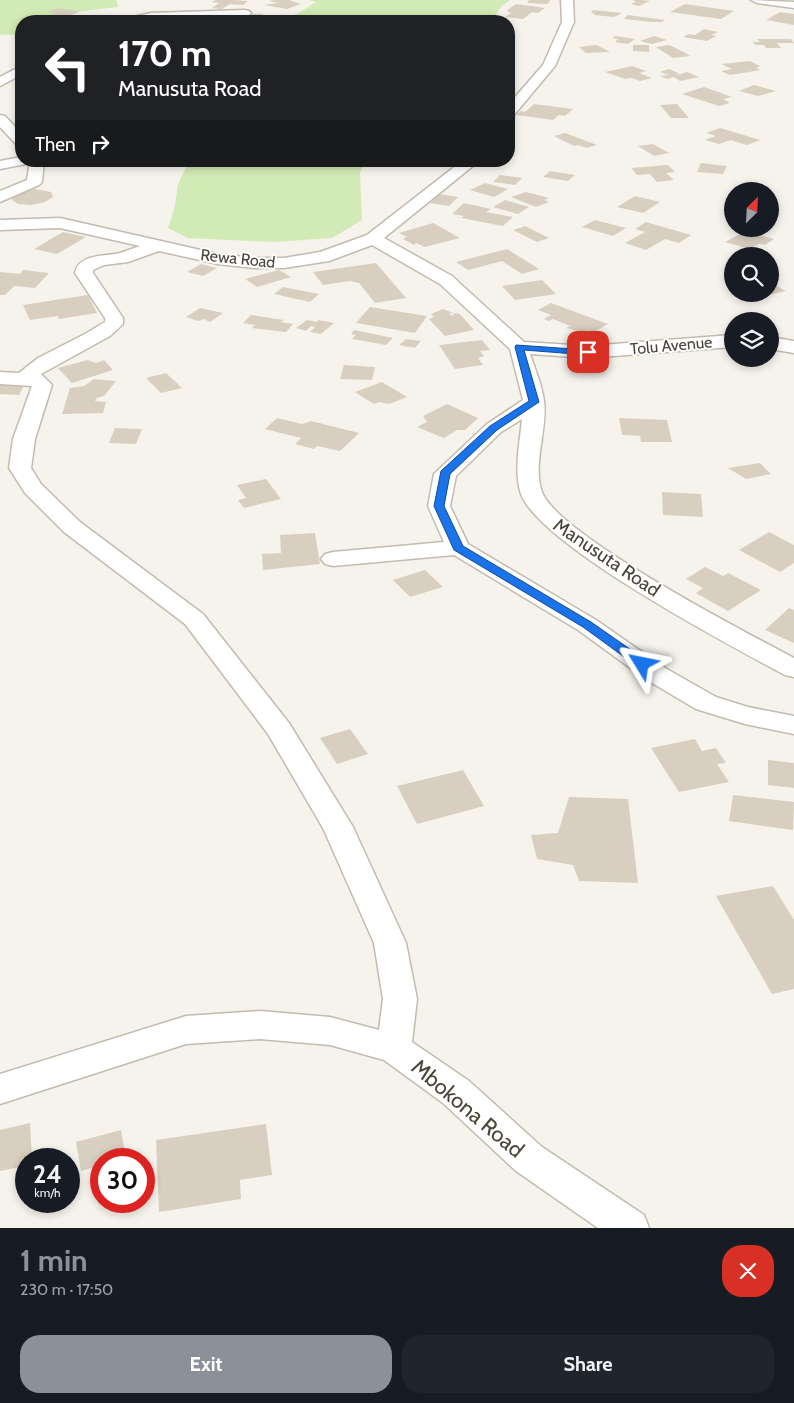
<!DOCTYPE html>
<html lang="en">
<head>
<meta charset="utf-8">
<style>
	:root { --surface:#171b24; --page:#20242c; --text:#f1f3f6; --muted:#9ea1a6; --accent:#8c9099 }
	body { margin:0; font-family:Cabin,sans-serif; background:var(--page); color:var(--text); height:100vh; display:flex; flex-direction:column; font-size:19px; white-space:nowrap }
	* { box-sizing:border-box; margin:0 }
	p { font-size:16px; color:var(--muted) }
	.icon { flex:none; width:28px; height:28px; fill:none; stroke:currentColor; stroke-width:2; stroke-linecap:round; stroke-linejoin:round }
	.map { position:relative; height:1228px; overflow:hidden }
	.sheet { display:flex; flex-direction:column; background:var(--surface); flex:1 }
	.sheet>* { flex:none }
	.guide { position:absolute; left:15px; top:15px; width:500px; height:152px; border-radius:20px; box-shadow:0 2px 8px #0003; background:#202124; color:#fff; overflow:hidden }
	.needle { width:32px; rotate:24deg }
	.buttons { position:absolute; left:724px; top:182px; display:grid; gap:10px }
	.buttons a { display:grid; place-items:center; width:55px; height:55px; border-radius:50%; background:var(--surface); box-shadow:0 2px 8px #0003; font-size:25px }
	.speed { position:absolute; left:15px; top:1148px; display:flex; gap:10px; font-size:25px; font-weight:700; text-align:center }
	.speed>* { display:grid; place-content:center; width:65px; height:65px; border-radius:50%; background:var(--surface); box-shadow:0 2px 8px #0003; line-height:1 }
	.speed small { font-size:12px; font-weight:400 }
	.speed .limit { border:8px solid #d22; background:#fff; color:#111 }
	.pin { position:absolute; display:grid; place-items:center; width:42px; height:42px; color:#fff; margin:-21px; border-radius:10px; box-shadow:0 2px 8px #0006 }
	.me { position:absolute; width:55px; margin:-28px; rotate:305deg; stroke-linejoin:round; filter:drop-shadow(0 0 4px #0008) }
	.turn { display:flex; align-items:center; gap:18px; height:105px; padding:0 20px; font-size:22px }
	.turn .icon { width:65px; height:65px; stroke-width:2.5 }
	.turn b { display:block; font-size:35px; line-height:42px }
	.then { display:flex; align-items:center; height:48px; padding:0 20px; background:#0003; gap:10px; font-size:19px }
	.round { display:grid; place-items:center; flex:none; width:52px; height:52px; border-radius:20px; background:var(--page) }
	.head { display:flex; align-items:center; justify-content:space-between; height:85px; padding:0 20px }
	h1 { font-size:30px; font-weight:700; line-height:38px; color:var(--accent) }
	.button { display:flex; gap:10px; margin-top:auto; padding:10px 20px }
	.button a { flex:1; height:58px; border-radius:20px; background:var(--accent); color:#fff; font-size:20px; font-weight:700; line-height:58px; text-align:center }
	.button a+a { background:var(--page); color:var(--text) }
	.map>svg:first-child { display:block }
	.green { fill:#d2eab5 }
	.building { fill:#d8cfc1 }
	.lines { fill:none; stroke-linecap:round; stroke-linejoin:round }
	.minor-casing { stroke:#c2bbae; stroke-width:3 }
	.minor { fill:#fff; fill-rule:evenodd }
	.route { fill:#1a73e8; stroke:#114b97 }
	.labels { text-anchor:middle; stroke-width:4; stroke-linejoin:round; paint-order:stroke }
	.far-street-label { font-size:16px; fill:#4b4439; stroke:#fff }
	.street-label { font-size:19px; fill:#4b4439; stroke:#fff }
	.near-street-label { font-size:22px; fill:#4b4439; stroke:#fff }
</style>
</head>
<body>
<div class="map">
<svg width="794" height="1228" viewBox="0 0 794 1228">
	<rect width="100%" height="100%" fill="#f6f3ec"/>
	<!-- green -->
	<path class="green" d="M 0,0 L 116,0 L 118,7 L 76,12 L 58,21 L 21,21 L 21,34 L 0,35 Z
		M 308,0 L 510,0 L 501,7 L 491,21 L 278,21 L 297,14 L 316,2 Z
		M 189,161 L 366,161 L 360,172 L 362,220 L 332,238 L 274,242 L 188,238 L 168,228 L 175,206 L 178,184 Z"/>
	<!-- building -->
	<path class="building" d="M 215,0 L 234,0 L 248,1 L 243,5 L 230,4 L 222,9 L 212,8 L 219,3 L 212,2 Z
		M 273,0 L 289,0 L 301,4 L 287,9 L 264,5 L 278,3 L 269,1 Z
		M 529,0 L 550,0 L 548,4 L 527,3 Z
		M 633,0 L 642,0 L 650,1 L 639,6 L 631,4 L 636,2 Z
		M 516,4 L 545,8 L 538,13 L 532,12 L 523,19 L 505,17 L 511,13 L 506,11 Z
		M 685,4 L 734,11 L 721,19 L 670,12 Z
		M 58,8 L 79,12 L 68,16 L 59,16 L 52,15 L 56,13 L 48,12 Z
		M 593,10 L 622,13 L 614,17 L 594,15 L 595,14 L 591,13 Z
		M 780,12 L 794,14 L 794,25 L 766,20 Z
		M 240,14 L 263,14 L 261,20 L 238,20 Z
		M 628,15 L 665,20 L 662,22 L 651,22 L 624,19 Z
		M 704,29 L 718,32 L 711,35 L 716,36 L 707,41 L 683,37 L 688,34 L 695,35 Z
		M 615,36 L 635,39 L 628,44 L 615,42 L 618,39 L 612,38 Z
		M 654,36 L 667,40 L 652,44 L 640,41 Z
		M 757,39 L 791,39 L 794,43 L 777,43 L 781,48 L 766,48 L 764,45 L 756,45 L 753,42 L 760,42 Z
		M 597,45 L 610,52 L 586,53 L 579,47 Z
		M 633,45 L 649,45 L 649,52 L 633,51 Z
		M 669,45 L 684,52 L 690,56 L 673,58 L 656,47 Z
		M 750,61 L 760,66 L 756,68 L 761,70 L 730,75 L 721,71 L 732,69 L 721,64 Z
		M 632,66 L 646,71 L 639,73 L 652,78 L 640,81 L 632,78 L 625,79 L 605,72 Z
		M 669,69 L 678,73 L 677,75 L 687,72 L 699,77 L 680,81 L 674,77 L 667,79 L 659,76 L 669,75 L 660,72 Z
		M 754,85 L 776,91 L 758,96 L 739,91 Z
		M 704,87 L 732,97 L 723,99 L 730,103 L 719,106 L 682,94 Z
		M 534,104 L 573,109 L 565,116 L 559,115 L 553,120 L 517,115 L 521,111 L 525,112 Z
		M 677,104 L 689,118 L 671,118 L 660,105 Z
		M 720,128 L 760,140 L 747,145 L 731,140 L 719,144 L 705,140 L 716,136 L 706,133 Z
		M 565,133 L 597,145 L 587,148 L 578,145 L 574,146 L 554,136 Z
		M 653,144 L 669,153 L 654,156 L 638,146 Z
		M 701,163 L 727,166 L 723,174 L 697,172 Z
		M 668,165 L 675,172 L 666,173 L 674,180 L 657,182 L 650,174 L 637,175 L 631,168 Z
		M 550,171 L 575,175 L 568,181 L 543,177 Z
		M 500,175 L 522,178 L 515,185 L 493,182 Z
		M 485,183 L 508,189 L 494,197 L 470,190 Z
		M 34,189 L 51,192 L 53,197 L 45,202 L 31,205 L 18,204 L 12,200 L 13,195 L 22,191 Z
		M 526,192 L 549,198 L 544,200 L 549,202 L 536,207 L 511,197 Z
		M 439,194 L 458,197 L 449,206 L 430,203 Z
		M 635,196 L 660,202 L 643,213 L 617,207 Z
		M 505,200 L 529,207 L 518,214 L 493,207 Z
		M 464,203 L 491,209 L 486,212 L 513,217 L 503,226 L 461,218 L 464,216 L 452,214 Z
		M 595,220 L 626,228 L 613,236 L 582,227 Z
		M 646,222 L 691,235 L 679,243 L 665,239 L 646,250 L 625,243 L 645,232 L 635,229 Z
		M 433,223 L 460,238 L 425,247 L 416,243 L 414,245 L 403,239 L 407,237 L 399,233 Z
		M 525,226 L 549,238 L 537,242 L 513,230 Z
		M 745,231 L 774,239 L 765,245 L 759,244 L 749,249 L 725,242 Z
		M 63,232 L 86,237 L 57,254 L 34,249 Z
		M 507,249 L 539,269 L 522,274 L 502,261 L 468,270 L 456,262 Z
		M 376,263 L 406,298 L 375,303 L 359,283 L 350,281 L 323,285 L 313,272 Z
		M 201,264 L 217,268 L 203,276 L 187,272 Z
		M 23,270 L 49,273 L 35,288 L 14,286 L 5,295 L 0,295 L 0,272 L 20,274 Z
		M 279,270 L 291,277 L 257,287 L 245,279 Z
		M 542,280 L 556,294 L 515,300 L 502,286 Z
		M 770,282 L 786,291 L 746,300 L 733,294 L 770,294 Z
		M 283,287 L 319,294 L 310,302 L 274,294 Z
		M 88,295 L 97,313 L 59,319 L 58,316 L 30,320 L 23,305 Z
		M 551,303 L 608,324 L 594,332 L 588,330 L 587,333 L 566,328 L 570,326 L 553,319 L 549,321 L 544,319 L 551,315 L 538,310 Z
		M 370,307 L 427,316 L 415,333 L 356,323 Z
		M 200,308 L 223,313 L 210,322 L 204,319 L 198,321 L 186,317 Z
		M 443,309 L 453,313 L 449,314 L 453,316 L 454,313 L 460,314 L 474,330 L 445,336 L 429,319 L 434,317 L 431,314 Z
		M 251,315 L 284,320 L 280,322 L 293,324 L 286,332 L 252,328 L 255,325 L 243,323 Z
		M 307,320 L 317,322 L 318,320 L 334,323 L 321,334 L 310,332 L 315,327 L 311,326 L 306,331 L 296,328 Z
		M 354,330 L 393,338 L 386,345 L 352,339 L 356,335 L 351,334 Z
		M 406,339 L 421,341 L 415,348 L 399,345 Z
		M 482,340 L 490,350 L 480,351 L 484,356 L 478,358 L 483,365 L 455,369 L 439,345 Z
		M 88,360 L 96,363 L 104,360 L 113,370 L 72,383 L 58,368 Z
		M 344,365 L 375,367 L 372,380 L 340,379 Z
		M 166,373 L 182,388 L 161,393 L 146,378 Z
		M 94,379 L 116,381 L 104,396 L 97,398 L 95,401 L 106,402 L 103,413 L 62,414 L 70,388 L 84,386 Z
		M 382,382 L 407,397 L 389,404 L 380,402 L 374,404 L 355,392 Z
		M 0,383 L 25,384 L 19,395 L 0,394 Z
		M 447,404 L 478,418 L 465,430 L 457,430 L 444,438 L 417,427 L 427,422 L 423,416 Z
		M 277,418 L 302,424 L 311,421 L 359,433 L 340,451 L 317,446 L 314,449 L 295,444 L 301,438 L 265,429 Z
		M 619,418 L 667,420 L 672,442 L 641,442 L 640,436 L 622,435 Z
		M 115,428 L 142,429 L 136,444 L 109,443 Z
		M 760,463 L 771,474 L 746,479 L 728,468 Z
		M 266,479 L 281,499 L 244,508 L 238,500 L 246,498 L 237,485 Z
		M 662,492 L 701,494 L 703,517 L 663,515 Z
		M 769,532 L 794,545 L 794,563 L 780,572 L 739,550 Z
		M 315,533 L 320,564 L 263,570 L 262,554 L 281,553 L 280,535 Z
		M 705,567 L 723,576 L 728,573 L 761,590 L 728,611 L 696,593 L 703,588 L 686,579 Z
		M 425,570 L 443,587 L 410,597 L 393,580 Z
		M 789,608 L 794,610 L 794,643 L 765,630 Z
		M 350,729 L 368,754 L 337,764 L 320,738 Z
		M 695,739 L 702,751 L 716,748 L 726,763 L 717,764 L 729,782 L 679,792 L 651,748 Z
		M 768,760 L 794,763 L 794,788 L 768,785 Z
		M 463,770 L 484,806 L 417,824 L 397,786 Z
		M 733,795 L 794,802 L 793,830 L 729,821 Z
		M 569,797 L 628,799 L 638,883 L 579,881 L 573,865 L 537,859 L 531,835 L 558,833 Z
		M 773,886 L 794,920 L 794,989 L 772,994 L 716,896 Z
		M 30,1123 L 32,1159 L 26,1159 L 26,1166 L 0,1171 L 0,1130 Z
		M 266,1124 L 272,1175 L 240,1180 L 241,1199 L 159,1212 L 156,1140 Z
		M 121,1130 L 126,1158 L 101,1159 L 101,1165 L 81,1171 L 76,1142 Z"/>
	<g class="lines">
		<defs>
			<path id="minor" d="M 561,0 L 573,0 L 574,22 L 555,66 L 514,115 L 509,116 L 509,104 L 543,65 L 562,22 Z
				M 751,0 L 794,2 L 794,8 L 757,3 Z
				M 245,10 L 249,11 L 251,13 L 249,15 L 123,21 L 125,19 L 151,13 Z
				M 21,66 L 21,75 L 0,86 L 0,77 Z
				M 0,115 L 5,116 L 21,133 L 21,145 L 16,144 L 0,127 Z
				M 21,157 L 21,161 L 28,161 L 26,164 L 0,169 L 0,161 Z
				M 30,161 L 44,161 L 42,182 L 39,185 L 0,202 L 0,191 L 27,180 Z
				M 462,161 L 479,161 L 384,238 L 452,276 L 524,342 L 588,346 L 732,335 L 732,347 L 588,358 L 530,354 C 535,369 542,385 544,401 C 548,429 532,464 542,492 C 558,535 747,633 794,658 L 794,677 L 785,675 C 733,647 533,542 520,491 C 514,467 520,442 522,419 L 501,432 L 456,476 L 450,506 L 468,544 L 596,620 L 665,668 L 716,697 L 748,707 L 794,716 L 794,734 L 745,724 L 696,709 L 647,680 L 578,630 L 454,555 L 333,566 L 325,564 L 321,559 L 325,554 L 333,552 L 444,542 L 428,506 L 434,474 L 487,424 L 523,400 L 510,349 L 440,284 L 372,245 L 329,261 L 284,268 L 254,268 L 218,264 L 159,251 L 128,262 L 104,265 L 93,270 L 93,273 L 123,318 L 123,324 L 110,336 L 41,374 L 52,385 L 35,439 L 31,468 L 41,484 L 80,522 L 203,614 L 289,723 L 353,827 L 406,943 L 417,999 L 412,1042 L 469,1081 L 542,1147 L 644,1215 L 649,1228 L 598,1228 L 516,1171 L 443,1103 L 384,1060 L 330,1045 L 260,1039 L 186,1044 L 0,1104 L 0,1074 L 186,1016 L 260,1011 L 330,1017 L 379,1030 L 383,999 L 374,943 L 323,828 L 268,734 L 185,624 L 64,532 L 25,493 L 9,468 L 13,439 L 32,386 L 0,384 L 0,372 L 19,373 L 38,358 L 85,334 L 105,322 L 105,318 L 75,273 C 79,253 105,257 120,253 C 127,251 133,248 140,246 L 60,228 L 0,230 L 0,220 L 60,218 L 218,254 L 254,258 L 284,258 L 320,252 L 367,235 Z
				M 770,337 L 794,341 L 794,353 L 770,349 Z"/>
		</defs>
		<!-- minor casing -->
		<use href="#minor" class="minor-casing"/>
		<!-- minor -->
		<use href="#minor" class="minor"/>
	</g>
	<!-- route -->
	<path class="route" d="M 516,345 L 588,350 L 593,352 L 588,355 L 524,350 L 539,402 L 497,430 L 450,474 L 444,506 L 463,546 L 591,622 L 647,661 L 648,664 L 647,667 L 638,667 L 583,627 L 454,550 L 434,506 L 441,471 L 490,426 L 529,401 L 515,347 Z"/>
	<g class="labels">
		<!-- far-street labels -->
		<g class="far-street-label">
			<text transform="translate(238 258) rotate(6)" y="6">Rewa Road</text>
			<text transform="translate(671 345) rotate(-5)" y="6">Tolu Avenue</text>
		</g>
		<!-- street labels -->
		<g class="street-label">
			<text transform="translate(607 557) rotate(34)" y="7">Manusuta Road</text>
		</g>
		<!-- near-street labels -->
		<g class="near-street-label">
			<text transform="translate(468 1108) rotate(40)" y="8">Mbokona Road</text>
		</g>
	</g>
</svg>
<div class="buttons">
<a><svg class="needle" viewBox="-14 -14 28 28"><path d="M0-13l5 13h-10z" fill="#e53935"/><path d="M0 13l5-13h-10z" fill="#9ea1a6"/></svg></a>
<a><svg class="icon" aria-label="search" viewBox="0 0 24 24"><circle cx="10" cy="10" r="6"/><path d="M15 15l6 6"/></svg></a>
<a><svg class="icon" aria-label="layers" viewBox="0 0 24 24"><path d="M12 4l9 5-9 5-9-5zM3 14l9 5 9-5"/></svg></a>
</div>
<div class="speed"><div>24<small>km/h</small></div><div class="limit">30</div></div>
<div class="pin" style="left:588px;top:352px;background:#d93025"><svg class="icon" aria-label="arrive" viewBox="0 0 24 24"><path d="M6 21V4h12l-3 4 3 4H6"/></svg></div>
<svg class="me" style="left:642px;top:664px" viewBox="-20 -20 40 40"><path d="M0-17L14 15 0 8-14 15z" fill="#1a73e8" stroke="#fff" stroke-width="4"/></svg>
<div class="guide">
<div class="turn"><svg class="icon" aria-label="left" viewBox="0 0 24 24"><path d="M17 20v-9H6M10 6l-5 5 5 5"/></svg><div><b>170 m</b>Manusuta Road</div></div>
<div class="then">Then<svg class="icon" aria-label="right" viewBox="0 0 24 24"><path d="M7 20v-9h11M14 6l5 5-5 5"/></svg></div>
</div>
</div>
<section class="sheet">
<div class="head"><div><h1>1 min</h1><p>230 m · 17:50</p></div><a class="round" style="background:#d93025;color:#fff"><svg class="icon" aria-label="close" viewBox="0 0 24 24"><path d="M6 6l12 12M18 6L6 18"/></svg></a></div>
<div class="button"><a>Exit</a><a>Share</a></div>
</section>
</body>
</html>
